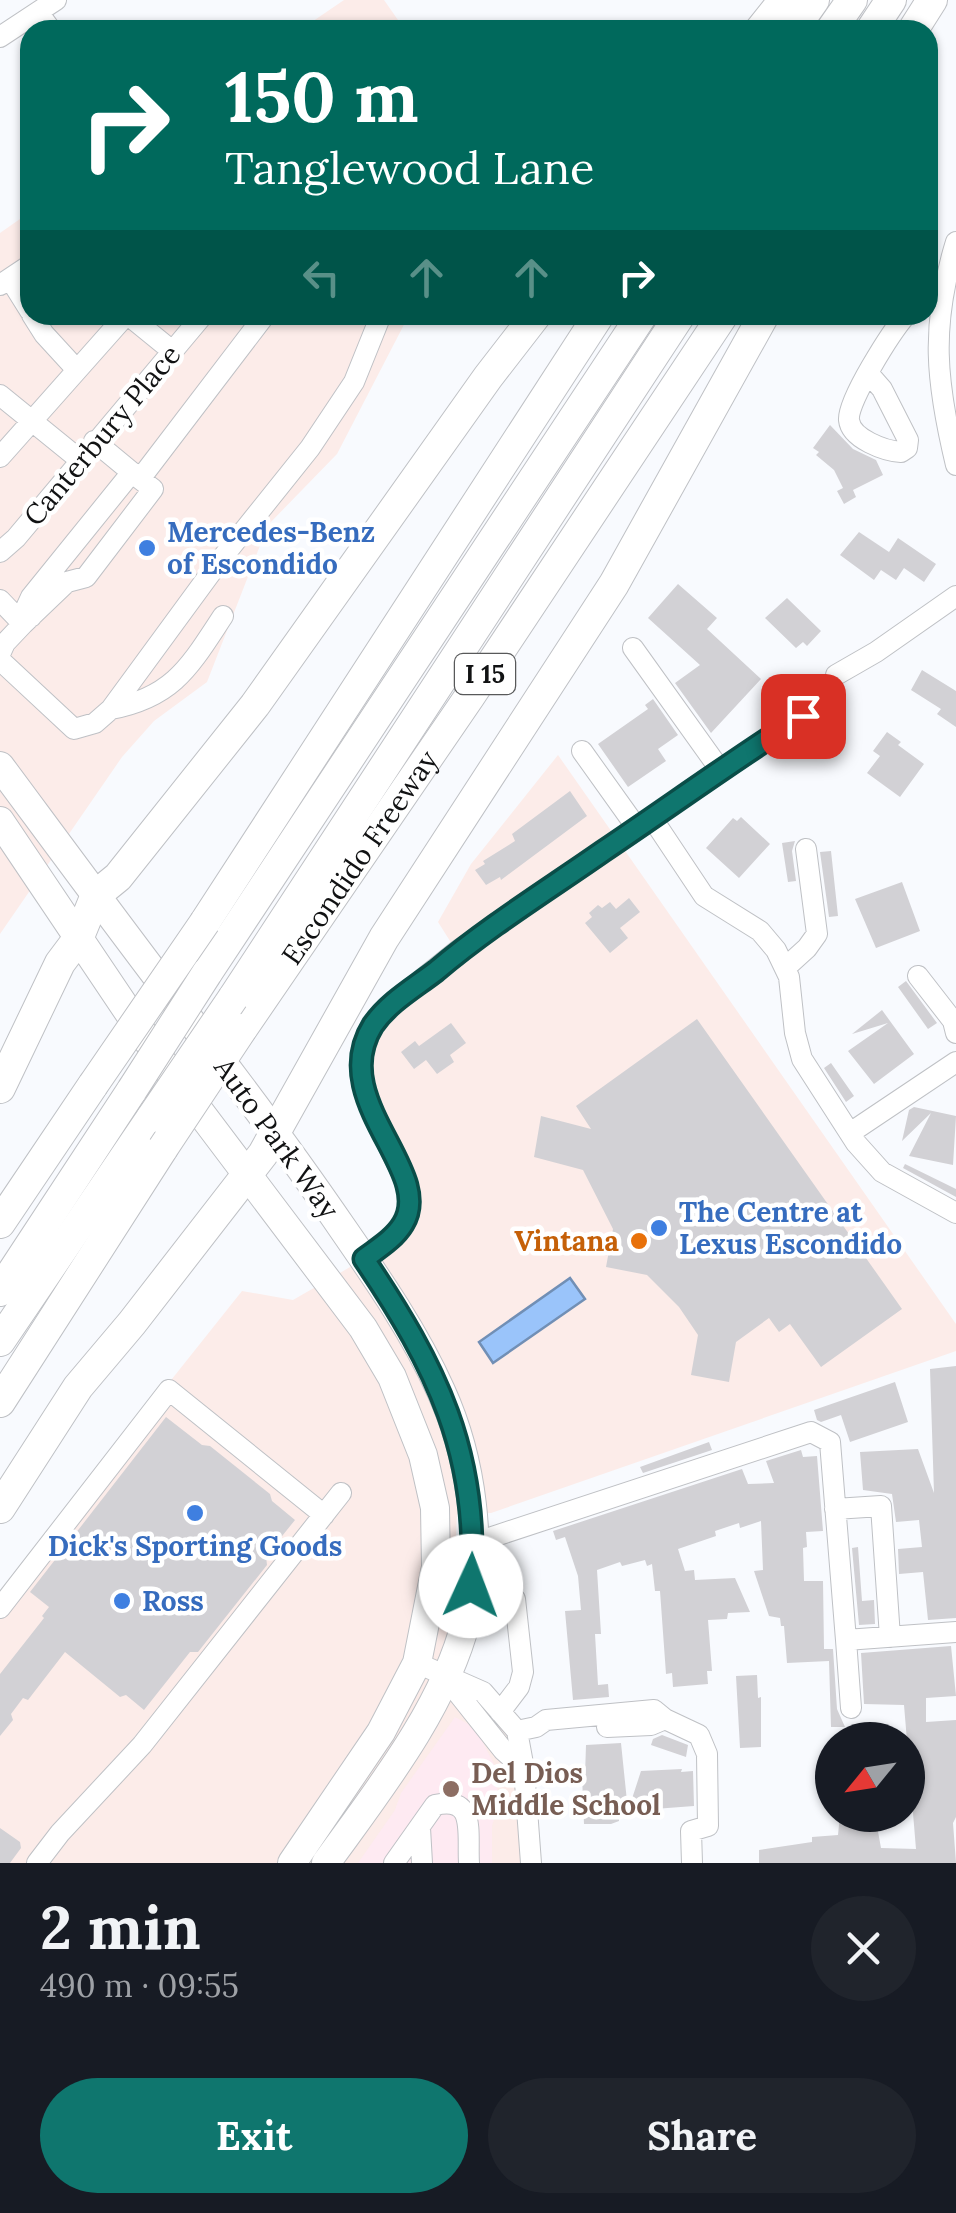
<!DOCTYPE html>
<html lang="en">
<head>
<meta charset="utf-8">
<style>
	:root { --surface:#171b24; --page:#20242c; --text:#f1f3f6; --muted:#9ea1a6; --accent:#0f766e }
	body { margin:0; font-family:Lora,serif; background:var(--page); color:var(--text); height:100vh; display:flex; flex-direction:column; font-size:38px; white-space:nowrap }
	* { box-sizing:border-box; margin:0 }
	p { font-size:32px; color:var(--muted) }
	.icon { flex:none; width:55px; height:55px; fill:none; stroke:currentColor; stroke-width:2; stroke-linecap:round; stroke-linejoin:round }
	.map { position:relative; height:1863px; overflow:hidden }
	.drawer { display:flex; flex-direction:column; background:var(--surface); flex:1 }
	.drawer>* { flex:none }
	.banner { position:absolute; left:20px; top:20px; width:918px; height:305px; border-radius:30px; box-shadow:0 2px 8px #0004; background:#00695c; color:#fff; overflow:hidden }
	.needle { width:65px; rotate:240deg }
	.controls { position:absolute; left:815px; top:1722px; display:grid; gap:20px }
	.controls a { display:grid; place-items:center; width:110px; height:110px; border-radius:50%; background:var(--surface); box-shadow:0 2px 8px #0004; font-size:50px }
	.pin { position:absolute; display:grid; place-items:center; width:85px; height:85px; color:#fff; margin:-42px; border-radius:20px; box-shadow:0 5px 15px #0006 }
	.me { position:absolute; width:110px; margin:-55px; rotate:2deg; stroke-linejoin:round; filter:drop-shadow(0 0 8px #0008) }
	.turn { display:flex; align-items:center; gap:35px; height:210px; padding:0 40px; font-size:45px }
	.turn .icon { width:130px; height:130px; stroke-width:2.5 }
	.turn b { display:block; font-size:70px; line-height:85px }
	.lanes { display:flex; align-items:center; height:95px; padding:0 40px; background:#0003; justify-content:center; gap:50px; direction:ltr }
	.lanes .off { opacity:.35 }
	.round { display:grid; place-items:center; flex:none; width:105px; height:105px; border-radius:52px; background:var(--page) }
	.headline { display:flex; align-items:center; justify-content:space-between; height:170px; padding:0 40px }
	h1 { font-size:60px; font-weight:700; line-height:75px }
	.cta { display:flex; gap:20px; margin-top:auto; padding:20px 40px }
	.cta a { flex:1; height:115px; border-radius:60px; background:var(--accent); color:#fff; font-size:40px; font-weight:700; line-height:115px; text-align:center }
	.cta a+a { background:var(--page); color:var(--text) }
	.map>svg:first-child { display:block }
	.commercial { fill:#fcece9 }
	.education { fill:#feeaf2 }
	.water { fill:#9ac4fa; stroke:#718fb5; stroke-width:2.5 }
	.building { fill:#d2d1d5 }
	.lines { fill:none; stroke-linecap:round; stroke-linejoin:round }
	.minor-casing { stroke:#bfc1c5; stroke-width:22 }
	.major-casing { stroke:#bfc1c5; stroke-width:30 }
	.highway-casing { stroke:#bfc1c5; stroke-width:32 }
	.path { stroke:#b3b4b7; stroke-width:2.5; stroke-dasharray:5 8; stroke-linecap:butt }
	.minor { stroke:#fff; stroke-width:20 }
	.major { stroke:#fff; stroke-width:28 }
	.highway { stroke:#fff; stroke-width:30 }
	.highway-bridge-casing { stroke:#bfc1c5; stroke-width:32; stroke-linecap:butt }
	.highway-bridge { stroke:#fff; stroke-width:30 }
	.route-casing { stroke:#0a4d48; stroke-width:25 }
	.route { stroke:#0f766e; stroke-width:18 }
	.shop-dot { fill:#3f7fe0; stroke:#fff; stroke-width:4 }
	.food-dot { fill:#e8710a; stroke:#fff; stroke-width:4 }
	.education-dot { fill:#8d6e63; stroke:#fff; stroke-width:4 }
	.labels { text-anchor:middle; stroke-width:9; stroke-linejoin:round; paint-order:stroke }
	.shield { fill:#fff; stroke:#58595a; stroke-width:2.5 }
	.shield-label { font-size:25px; font-weight:bold; fill:#111213 }
	.street-label { font-size:28px; fill:#111213; stroke:#fff }
	.shop-label { font-size:28px; font-weight:bold; fill:#366cbe; stroke:#fff; text-anchor:start }
	.food-label { font-size:28px; font-weight:bold; fill:#c56008; stroke:#fff; text-anchor:end }
	.education-label { font-size:28px; font-weight:bold; fill:#785e54; stroke:#fff; text-anchor:start }
</style>
</head>
<body>
<div class="map">
<svg width="956" height="1863" viewBox="0 0 956 1863">
	<rect width="100%" height="100%" fill="#f8fafe"/>
	<!-- commercial -->
	<path class="commercial" d="M 344,0 L 384,0 L 405,30 L 300,30 Z
		M 30,212 L 30,315 L 409,315 L 337,454 L 268,525 L 207,682 L 154,721 L 122,757 L 0,934 L 0,233 Z
		M 558,755 L 956,1324 L 956,1351 L 491,1513 L 457,1514 L 453,1613 L 443,1660 L 517,1731 L 531,1863 L 0,1863 L 0,1595 L 242,1291 L 293,1300 L 364,1259 L 409,1206 L 362,1082 L 372,1027 L 457,952 L 438,922 L 471,864 Z"/>
	<!-- education -->
	<path class="education" d="M 455,1717 L 468,1724 L 480,1737 L 494,1764 L 499,1802 L 492,1826 L 492,1863 L 358,1863 L 395,1810 L 401,1793 Z"/>
	<!-- water -->
	<path class="water" d="M 570,1278 L 585,1299 L 493,1363 L 479,1342 Z"/>
	<!-- building -->
	<path class="building" d="M 830,425 L 853,449 L 876,460 L 883,475 L 853,490 L 856,497 L 844,504 L 837,491 L 843,488 L 834,470 L 816,455 L 819,452 L 813,448 Z
		M 859,532 L 889,552 L 898,538 L 936,564 L 924,582 L 904,568 L 896,580 L 881,570 L 874,580 L 840,555 Z
		M 678,584 L 717,618 L 707,629 L 761,679 L 711,733 L 675,683 L 700,665 L 648,618 Z
		M 787,598 L 821,631 L 807,646 L 803,642 L 796,648 L 765,618 Z
		M 922,670 L 956,691 L 956,727 L 937,714 L 941,709 L 911,690 Z
		M 653,699 L 678,735 L 658,749 L 666,761 L 628,787 L 598,744 L 648,709 L 645,705 Z
		M 887,732 L 901,742 L 898,745 L 924,764 L 900,797 L 867,773 L 880,756 L 873,751 Z
		M 570,791 L 587,816 L 501,880 L 500,877 L 486,885 L 475,870 L 485,864 L 483,861 L 515,841 L 512,834 Z
		M 741,817 L 770,844 L 739,878 L 706,848 L 733,818 L 737,821 Z
		M 795,841 L 792,851 L 796,881 L 788,882 L 782,843 Z
		M 831,851 L 838,916 L 829,917 L 820,852 Z
		M 902,882 L 920,931 L 876,948 L 855,899 Z
		M 629,898 L 640,912 L 620,928 L 628,938 L 610,953 L 585,923 L 592,917 L 589,913 L 598,905 L 602,908 L 610,902 L 616,909 Z
		M 906,981 L 937,1023 L 928,1029 L 898,987 Z
		M 882,1010 L 914,1054 L 874,1084 L 848,1051 L 888,1023 L 852,1034 Z
		M 697,1019 L 902,1309 L 821,1367 L 790,1324 L 779,1332 L 769,1318 L 736,1342 L 729,1382 L 691,1375 L 698,1335 L 679,1307 L 647,1275 L 606,1267 L 613,1229 L 583,1170 L 534,1157 L 541,1116 L 591,1129 L 576,1106 Z
		M 451,1023 L 466,1043 L 450,1055 L 454,1062 L 437,1074 L 426,1060 L 414,1069 L 401,1052 L 415,1041 L 419,1046 Z
		M 831,1063 L 854,1096 L 846,1102 L 824,1068 Z
		M 914,1107 L 956,1116 L 953,1165 L 909,1156 L 931,1113 L 902,1141 L 909,1110 Z
		M 905,1164 L 956,1189 L 956,1197 L 903,1168 Z
		M 956,1366 L 956,1618 L 928,1620 L 923,1572 L 899,1574 L 898,1549 L 922,1547 L 919,1520 L 896,1522 L 892,1494 L 863,1490 L 860,1452 L 918,1449 L 934,1493 L 930,1369 Z
		M 895,1382 L 908,1422 L 850,1442 L 841,1415 L 821,1422 L 817,1420 L 814,1410 Z
		M 166,1417 L 202,1445 L 210,1446 L 270,1494 L 272,1501 L 295,1520 L 266,1556 L 267,1565 L 198,1652 L 190,1652 L 144,1710 L 126,1695 L 120,1697 L 65,1652 L 28,1700 L 23,1698 L 11,1714 L 13,1720 L 0,1736 L 0,1674 L 44,1618 L 42,1616 L 49,1607 L 30,1592 Z
		M 709,1442 L 712,1450 L 643,1473 L 640,1467 Z
		M 801,1450 L 803,1457 L 817,1456 L 823,1531 L 806,1532 L 807,1547 L 803,1548 L 804,1581 L 823,1581 L 824,1649 L 833,1649 L 837,1709 L 845,1727 L 831,1727 L 829,1661 L 787,1663 L 784,1626 L 781,1626 L 780,1618 L 769,1616 L 754,1571 L 763,1570 L 761,1521 L 740,1528 L 739,1523 L 715,1531 L 716,1536 L 678,1549 L 685,1571 L 694,1570 L 695,1580 L 735,1578 L 750,1612 L 728,1613 L 727,1619 L 708,1620 L 712,1671 L 707,1671 L 708,1684 L 673,1687 L 672,1673 L 666,1674 L 660,1591 L 655,1591 L 652,1564 L 647,1566 L 645,1560 L 622,1566 L 620,1562 L 597,1570 L 601,1634 L 595,1634 L 598,1685 L 608,1684 L 609,1697 L 573,1700 L 565,1611 L 581,1610 L 578,1576 L 565,1537 L 556,1540 L 553,1531 L 742,1469 L 748,1484 L 774,1483 L 766,1461 Z
		M 858,1547 L 862,1601 L 874,1600 L 875,1624 L 859,1625 L 852,1548 Z
		M 951,1646 L 956,1696 L 926,1698 L 926,1722 L 956,1720 L 956,1817 L 953,1823 L 956,1863 L 759,1863 L 759,1850 L 812,1842 L 812,1837 L 838,1835 L 840,1815 L 875,1815 L 881,1848 L 916,1849 L 904,1705 L 864,1704 L 861,1653 Z
		M 757,1675 L 758,1698 L 761,1697 L 761,1747 L 740,1748 L 736,1676 Z
		M 662,1735 L 688,1745 L 686,1757 L 651,1745 L 653,1739 Z
		M 621,1743 L 628,1811 L 619,1812 L 619,1821 L 611,1824 L 584,1824 L 582,1776 L 585,1776 L 586,1745 Z
		M 682,1769 L 681,1772 L 693,1771 L 694,1806 L 628,1811 L 641,1771 Z
		M 0,1828 L 20,1842 L 21,1848 L 10,1863 L 0,1863 Z"/>
	<g class="lines">
		<defs>
			<path id="minor" d="M 38,12 L 51,30
				M 0,37 L 56,0
				M 956,242 C 930,326 936,382 956,465
				M 10,279 L 30,311
				M 0,285 L 30,265
				M 32,315 L 44,334 L 77,370
				M 128,315 L 171,350
				M 868,373 L 882,389 L 908,440 L 907,448 L 901,452 C 885,451 851,439 849,420 C 847,401 892,331 906,315
				M 0,395 L 80,460
				M 94,441 L 140,479 L 265,315
				M 0,457 L 126,315
				M 0,552 L 16,538 L 203,315
				M 0,600 L 23,624 L 67,582 L 86,577 L 153,489 L 140,479
				M 31,617 L 25,610 L 31,597 L 132,472
				M 633,648 L 721,771
				M 0,654 L 5,643 L 23,624
				M 0,660 L 74,729 L 95,723 L 111,709 L 218,563 L 310,448 L 354,382 L 379,320 L 372,315
				M 836,675 L 876,652 L 956,596
				M 111,709 C 174,697 190,666 223,616
				M 582,751 L 637,828
				M 652,818 L 704,896 L 760,931 L 776,950 L 789,977 L 795,1033 L 802,1059 L 856,1143 L 882,1172 L 956,1213
				M 785,968 L 807,948 L 817,934 L 806,849
				M 918,976 L 953,1021 L 956,1033
				M 850,1133 L 956,1062
				M 364,1259 L 385,1244 L 404,1223 L 409,1206 L 408,1186 L 374,1117 L 362,1082 L 362,1056 L 372,1027 L 391,1004 L 457,951 L 804,715
				M 835,1509 L 881,1506 L 890,1637
				M 474,1543 L 811,1432 L 830,1442 L 846,1640 L 956,1632
				M 0,1608 L 169,1390 L 324,1515
				M 846,1640 L 851,1708
				M 417,1663 L 483,1692 L 517,1731 L 524,1769 L 531,1863
				M 445,1677 L 503,1750 L 524,1769
				M 500,1712 L 519,1687 L 523,1672 L 515,1599
				M 607,1727 L 651,1725 L 665,1719
				M 517,1731 L 536,1727 L 546,1720 L 654,1710 L 665,1719 L 699,1735 L 707,1754 L 708,1826 L 691,1831 L 692,1863
				M 420,1828 L 422,1863
				M 37,1863 L 60,1833 L 142,1745 L 341,1493
				M 394,1863 L 435,1805 C 477,1795 467,1834 469,1863"/>
			<path id="major" d="M 0,766 C 69,859 138,953 209,1045 C 255,1105 300,1166 343,1229 C 379,1281 415,1333 441,1391 C 472,1459 484,1548 466,1621 C 444,1708 378,1791 326,1863
				M 0,821 L 160,1059 L 363,1328 L 392,1377 L 423,1455 L 435,1508 L 436,1567 L 417,1663 L 381,1732 L 292,1863"/>
			<g id="highway">
				<path d="M 760,30 L 784,0"/>
				<path d="M 793,30 L 814,0"/>
				<path d="M 831,30 L 852,0"/>
				<path d="M 871,30 L 891,0"/>
				<path d="M 913,30 L 932,0"/>
				<path d="M 205,922 L 599,315"/>
				<path d="M 207,973 L 642,315"/>
				<path d="M 233,998 L 680,315"/>
				<path id="s1" d="M 242,1029 L 470,696 L 723,315"/>
				<path d="M 0,1088 L 60,963 L 78,939 L 96,895 L 118,877 L 255,705 L 488,377 L 536,315"/>
				<path d="M 0,1223 L 93,1085"/>
				<path d="M 0,1291 L 132,1090"/>
				<path d="M 0,1341 L 152,1117"/>
				<path d="M 0,1402 L 163,1148"/>
				<path d="M 0,1508 L 78,1387 L 132,1323 L 263,1154 L 384,938 L 614,584 L 764,315"/>
			</g>
		</defs>
		<!-- minor casing -->
		<use href="#minor" class="minor-casing"/>
		<!-- major casing -->
		<use href="#major" class="major-casing"/>
		<!-- highway casing -->
		<use href="#highway" class="highway-casing"/>
		<!-- path -->
		<path class="path" d="M 815,703 L 828,692"/>
		<!-- minor -->
		<use href="#minor" class="minor"/>
		<!-- major -->
		<use href="#major" class="major"/>
		<!-- highway -->
		<use href="#highway" class="highway"/>
		<defs>
			<path id="highway-bridge" d="M 93,1085 L 205,922
				M 132,1090 L 207,973
				M 152,1117 L 233,998
				M 163,1148 L 242,1029"/>
		</defs>
		<!-- highway-bridge casing -->
		<use href="#highway-bridge" class="highway-bridge-casing"/>
		<!-- highway-bridge -->
		<use href="#highway-bridge" class="highway-bridge"/>
	</g>
	<g class="lines">
		<defs>
			<path id="route" d="M 471,1586 C 480,1454 436,1366 364,1259 C 377,1249 394,1239 403,1224 C 436,1171 326,1100 373,1025 C 389,1002 414,988 436,971 C 488,927 546,891 602,852 C 669,807 735,759 803,716"/>
		</defs>
		<!-- route casing -->
		<use href="#route" class="route-casing"/>
		<!-- route -->
		<use href="#route" class="route"/>
	</g>
	<!-- markers -->
	<g class="shop-dot">
		<circle cx="147" cy="548" r="10"/>
		<circle cx="659" cy="1228" r="10"/>
		<circle cx="195" cy="1513" r="10"/>
		<circle cx="122" cy="1601" r="10"/>
	</g>
	<circle class="food-dot" cx="639" cy="1241" r="10"/>
	<circle class="education-dot" cx="451" cy="1789" r="10"/>
	<g class="labels">
		<!-- shield labels -->
		<rect class="shield" x="455" y="654" width="60" height="40" rx="8"/>
		<g class="shield-label">
			<text x="485" y="683">I 15</text>
		</g>
		<!-- street labels -->
		<g class="street-label">
			<text transform="translate(102 435) rotate(-50)" y="10">Canterbury Place</text>
			<text dy="10" stroke="none"><textPath href="#s1" startOffset="208">Escondido Freeway</textPath></text>
			<text transform="translate(277 1138) rotate(54)" y="10">Auto Park Way</text>
		</g>
		<!-- shop labels -->
		<g class="shop-label">
			<text x="167" y="542">Mercedes-Benz<tspan x="167" dy="32">of Escondido</tspan></text>
			<text x="679" y="1222">The Centre at<tspan x="679" dy="32">Lexus Escondido</tspan></text>
			<text x="195" y="1556" text-anchor="middle">Dick's Sporting Goods</text>
			<text x="142" y="1611">Ross</text>
		</g>
		<!-- food labels -->
		<g class="food-label">
			<text x="619" y="1251">Vintana</text>
		</g>
		<!-- education labels -->
		<g class="education-label">
			<text x="471" y="1783">Del Dios<tspan x="471" dy="32">Middle School</tspan></text>
		</g>
	</g>
</svg>
<div class="controls">
<a><svg class="needle" viewBox="-14 -14 28 28"><path d="M0-13l5 13h-10z" fill="#e53935"/><path d="M0 13l5-13h-10z" fill="#9ea1a6"/></svg></a>
</div>
<div class="pin" style="left:803px;top:716px;background:#d93025"><svg class="icon" aria-label="arrive" viewBox="0 0 24 24"><path d="M6 21V4h12l-3 4 3 4H6"/></svg></div>
<svg class="me" style="left:471px;top:1586px" viewBox="-20 -20 40 40"><circle r="19" fill="#fff"/><path d="M0-13L10 11 0 6-10 11z" fill="#0f766e"/></svg>
<div class="banner">
<div class="turn"><svg class="icon" aria-label="right" viewBox="0 0 24 24"><path d="M7 20v-9h11M14 6l5 5-5 5"/></svg><div><b>150 m</b>Tanglewood Lane</div></div>
<div class="lanes"><svg class="icon off" aria-label="left" viewBox="0 0 24 24"><path d="M17 20v-9H6M10 6l-5 5 5 5"/></svg><svg class="icon off" aria-label="ahead" viewBox="0 0 24 24"><path d="M12 20V5M6 11l6-6 6 6"/></svg><svg class="icon off" aria-label="ahead" viewBox="0 0 24 24"><path d="M12 20V5M6 11l6-6 6 6"/></svg><svg class="icon" aria-label="right" viewBox="0 0 24 24"><path d="M7 20v-9h11M14 6l5 5-5 5"/></svg></div>
</div>
</div>
<section class="drawer">
<div class="headline"><div><h1>2 min</h1><p>490 m · 09:55</p></div><a class="round"><svg class="icon" aria-label="close" viewBox="0 0 24 24"><path d="M6 6l12 12M18 6L6 18"/></svg></a></div>
<div class="cta"><a>Exit</a><a>Share</a></div>
</section>
</body>
</html>
